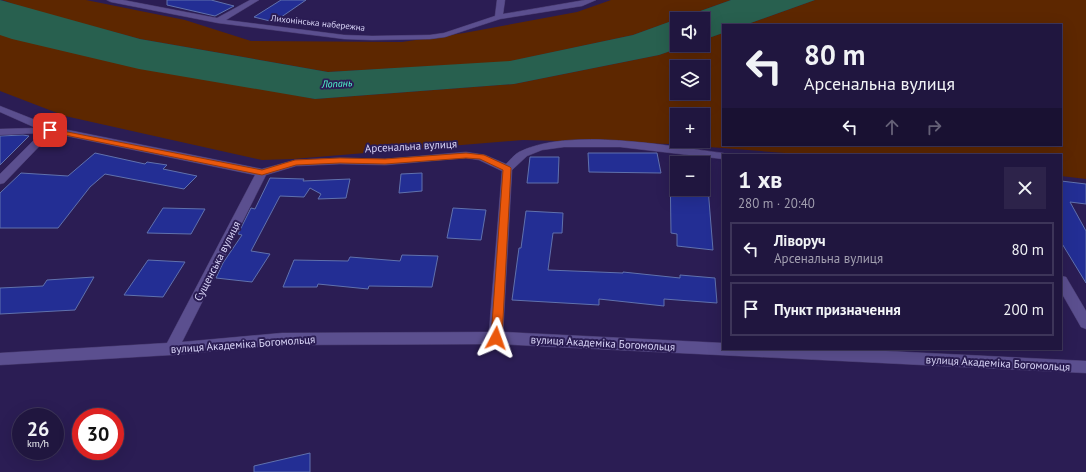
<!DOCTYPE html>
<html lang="uk">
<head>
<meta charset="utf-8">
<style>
	:root { --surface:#20163f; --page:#2d234a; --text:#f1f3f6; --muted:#a29fb0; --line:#3d3559 }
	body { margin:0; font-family:"PT Sans",sans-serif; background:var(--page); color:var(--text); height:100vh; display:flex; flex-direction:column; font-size:15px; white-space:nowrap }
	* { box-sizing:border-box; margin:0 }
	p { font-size:13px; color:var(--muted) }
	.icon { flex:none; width:22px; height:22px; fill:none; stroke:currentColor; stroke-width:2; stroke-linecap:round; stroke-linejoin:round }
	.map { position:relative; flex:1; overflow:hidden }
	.details { position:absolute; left:722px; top:154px; width:340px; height:196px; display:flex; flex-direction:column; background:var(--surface); border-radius:0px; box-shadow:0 4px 16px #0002,0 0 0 1px var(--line) }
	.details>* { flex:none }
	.hud { position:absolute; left:722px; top:24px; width:340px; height:122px; border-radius:0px; box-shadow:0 4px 16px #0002,0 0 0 1px var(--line); background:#20163f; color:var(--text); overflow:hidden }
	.tools { position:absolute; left:670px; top:12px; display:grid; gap:8px }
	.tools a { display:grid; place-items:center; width:40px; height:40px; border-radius:0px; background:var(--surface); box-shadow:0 4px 16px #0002,0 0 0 1px var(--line); font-size:20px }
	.speed { position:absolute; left:12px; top:408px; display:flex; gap:8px; font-size:20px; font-weight:700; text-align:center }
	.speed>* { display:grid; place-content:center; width:52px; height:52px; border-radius:50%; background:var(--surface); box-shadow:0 4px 16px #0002,0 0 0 1px var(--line); line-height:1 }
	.speed small { font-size:10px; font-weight:400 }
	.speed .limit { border:6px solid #d22; background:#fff; color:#111 }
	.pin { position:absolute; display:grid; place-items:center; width:34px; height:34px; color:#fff; margin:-17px; border-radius:8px; box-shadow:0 2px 6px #0006 }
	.me { position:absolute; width:44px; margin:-22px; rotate:4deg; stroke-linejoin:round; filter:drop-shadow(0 0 3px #0008) }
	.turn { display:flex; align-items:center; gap:14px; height:84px; padding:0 16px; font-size:18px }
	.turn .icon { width:52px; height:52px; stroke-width:2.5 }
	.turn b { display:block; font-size:28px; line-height:34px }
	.lanes { display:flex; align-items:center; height:38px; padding:0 16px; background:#0003; justify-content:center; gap:20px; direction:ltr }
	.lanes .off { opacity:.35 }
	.round { display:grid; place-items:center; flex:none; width:42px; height:42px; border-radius:0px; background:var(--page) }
	.summary { display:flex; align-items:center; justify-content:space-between; height:68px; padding:0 16px }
	h1 { font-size:24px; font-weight:700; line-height:30px }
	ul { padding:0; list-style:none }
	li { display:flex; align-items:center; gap:12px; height:54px; margin:0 8px 6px; padding:0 8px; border:2px solid var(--line); border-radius:0px }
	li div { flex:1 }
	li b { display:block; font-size:15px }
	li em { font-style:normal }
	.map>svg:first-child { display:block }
	.green { fill:#5d2700; fill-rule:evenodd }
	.water { fill:#28604f }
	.building { fill:#232e94; stroke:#6071ad }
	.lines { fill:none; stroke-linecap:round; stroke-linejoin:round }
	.minor-casing { stroke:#473a6e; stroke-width:1 }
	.minor { fill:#5b4f8f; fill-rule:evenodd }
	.route { fill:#ea580c; stroke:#983908 }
	.labels { text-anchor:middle; stroke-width:4; stroke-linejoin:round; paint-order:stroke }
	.far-street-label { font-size:9px; fill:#d8d4f7; stroke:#2b1d54 }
	.far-water-label { font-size:10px; font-style:italic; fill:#50ffd0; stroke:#2b1d54 }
	.street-label { font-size:11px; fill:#d8d4f7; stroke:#2b1d54 }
</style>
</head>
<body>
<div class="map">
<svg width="1086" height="472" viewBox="0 0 1086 472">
	<rect width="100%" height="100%" fill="#2b1d54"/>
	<!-- green -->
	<path class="green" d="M 2,0 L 86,0 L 185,20 L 251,41 L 402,42 L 464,33 L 577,12 L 611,0 L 731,0 L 633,35 L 507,62 L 328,72 L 140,39 L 28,9 Z
		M 815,0 L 1086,0 L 1086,179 L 1061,176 L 1061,155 L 811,155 L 670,144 L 523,140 L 293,159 L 262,160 L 65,116 L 0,91 L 0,34 L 315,99 L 514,84 L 659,55 L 688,45 L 703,45 L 703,40 L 723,33 L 723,145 L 1061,145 L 1061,25 L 745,25 ZM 677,67 L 703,67 L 703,93 L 677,93 ZM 677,115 L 703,115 L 703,141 L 677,141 Z"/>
	<!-- water -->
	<path class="water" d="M 0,0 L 140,39 L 328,72 L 510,61 L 633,35 L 677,19 L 677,45 L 688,45 L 659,55 L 514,84 L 315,99 L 139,69 L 12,39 L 0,35 Z
		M 731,0 L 815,0 L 745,25 L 723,25 L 723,33 L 703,40 L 703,19 L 678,19 Z"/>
	<!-- building -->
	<path class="building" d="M 167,0 L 211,0 L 234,6 L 215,16 L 167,5 Z
		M 281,0 L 306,0 L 274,22 L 254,17 Z
		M 23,135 L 29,136 L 0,165 L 0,136 Z
		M 95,153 L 145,164 L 147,162 L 167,165 L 163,169 L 197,176 L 184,189 L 105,174 L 90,187 L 58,228 L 0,228 L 0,193 L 21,173 L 68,176 Z
		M 588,153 L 657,153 L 661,173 L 589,172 Z
		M 530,157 L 559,157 L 558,183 L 527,183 Z
		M 670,163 L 677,164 L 677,189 L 703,189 L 703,166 L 705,166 L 706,188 L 708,188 L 713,250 L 677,246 L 677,234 L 671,233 Z
		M 422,173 L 422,191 L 399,193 L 401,174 Z
		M 270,178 L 304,179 L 303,181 L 350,179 L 346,198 L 318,199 L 321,194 L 310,188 L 304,197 L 280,196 L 251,251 L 270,254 L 252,282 L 216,278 L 223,263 L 242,235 L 238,234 L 251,208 L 255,209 Z
		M 1061,181 L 1086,184 L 1086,204 L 1070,202 L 1086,231 L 1086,283 L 1061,242 Z
		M 163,208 L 205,209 L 191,234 L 147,233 Z
		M 453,208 L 486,210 L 481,240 L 447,238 Z
		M 526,211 L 563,213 L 562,233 L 553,233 L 548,270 L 623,273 L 623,272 L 680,278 L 680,275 L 715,278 L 717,303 L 664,299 L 664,306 L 599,299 L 599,305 L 512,300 L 519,248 L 521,248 Z
		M 402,255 L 438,256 L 432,287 L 369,286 L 368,289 L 318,284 L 317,287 L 283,287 L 294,260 L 348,261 L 350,257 L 400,261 Z
		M 148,260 L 185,262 L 163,297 L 124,295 Z
		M 94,277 L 75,310 L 0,314 L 0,288 L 43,286 L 47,280 Z
		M 310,453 L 310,472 L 254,472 L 254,466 Z"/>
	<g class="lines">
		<defs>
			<path id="minor" d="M 107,0 L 123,0 L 217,18 L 250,0 L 259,0 L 226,20 L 344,35 L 372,36 L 430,35 L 444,33 L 495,16 L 497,0 L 505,0 L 503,14 L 585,0 L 596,0 L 582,6 L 500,19 L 445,37 L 430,39 L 372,40 L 344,39 L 218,23 L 111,2 Z
				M 0,106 L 53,127 L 262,169 L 295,160 L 340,158 L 385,159 L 466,152 L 485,155 L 506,164 C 510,160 514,155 519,152 C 568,127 668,146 723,153 L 728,155 L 723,155 L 723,159 L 620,147 L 564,147 L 542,150 L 527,156 L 512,170 L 503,332 L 723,343 L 723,349 L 846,349 L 1086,361 L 1086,373 L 496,344 L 282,345 L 171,355 L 0,365 L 0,353 L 167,343 L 255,175 L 52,133 L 4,183 L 0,184 L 0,174 L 41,133 L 0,135 L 0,129 L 36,128 L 0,112 ZM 466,158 L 479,160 L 502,171 L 489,332 L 282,333 L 182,342 L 266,175 L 296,166 L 340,164 L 385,165 Z
				M 1061,276 L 1066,277 L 1086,311 L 1086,329 L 1081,327 L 1061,292 Z"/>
		</defs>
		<!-- minor casing -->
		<use href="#minor" class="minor-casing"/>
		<!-- minor -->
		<use href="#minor" class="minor"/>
	</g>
	<!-- route -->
	<path class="route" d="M 47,128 L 262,170 L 295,160 L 340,158 L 385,159 L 466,153 L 484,155 L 510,167 L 511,168 L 502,338 L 500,341 L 496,342 L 493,341 L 491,338 L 503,170 L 480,159 L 466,158 L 385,164 L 340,163 L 296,165 L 262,175 L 50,132 L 46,130 Z"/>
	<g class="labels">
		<!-- far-street labels -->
		<g class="far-street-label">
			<text transform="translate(318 23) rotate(6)" y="3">Лихонінська набережна</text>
		</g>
		<!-- far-water labels -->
		<g class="far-water-label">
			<text transform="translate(337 83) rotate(-3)" y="4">Лопань</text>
		</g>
		<!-- street labels -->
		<g class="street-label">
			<text transform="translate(411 146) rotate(-3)" y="4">Арсенальна вулиця</text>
			<text transform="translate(217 261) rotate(-63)" y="4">Сущенська вулиця</text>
			<text transform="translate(603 343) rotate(3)" y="4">вулиця Академіка Богомольця</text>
			<text transform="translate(243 344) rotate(-4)" y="4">вулиця Академіка Богомольця</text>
			<text transform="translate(998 363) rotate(3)" y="4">вулиця Академіка Богомольця</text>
		</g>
	</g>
</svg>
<div class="tools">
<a><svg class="icon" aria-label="sound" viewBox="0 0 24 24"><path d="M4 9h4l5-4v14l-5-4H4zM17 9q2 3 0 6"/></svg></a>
<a><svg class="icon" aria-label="layers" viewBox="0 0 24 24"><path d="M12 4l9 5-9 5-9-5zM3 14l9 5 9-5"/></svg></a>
<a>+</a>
<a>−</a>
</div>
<div class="speed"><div>26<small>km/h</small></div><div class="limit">30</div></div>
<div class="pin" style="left:50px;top:130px;background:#d93025"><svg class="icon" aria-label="arrive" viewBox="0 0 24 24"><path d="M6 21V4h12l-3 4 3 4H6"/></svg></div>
<svg class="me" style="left:496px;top:338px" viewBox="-20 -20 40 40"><path d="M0-17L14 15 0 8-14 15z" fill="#ea580c" stroke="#fff" stroke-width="4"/></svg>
<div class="hud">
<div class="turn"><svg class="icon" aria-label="left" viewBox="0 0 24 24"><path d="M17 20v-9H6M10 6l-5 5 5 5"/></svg><div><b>80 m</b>Арсенальна вулиця</div></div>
<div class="lanes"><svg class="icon" aria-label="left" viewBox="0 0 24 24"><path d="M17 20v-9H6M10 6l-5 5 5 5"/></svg><svg class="icon off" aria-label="ahead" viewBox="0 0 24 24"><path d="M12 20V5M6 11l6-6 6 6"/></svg><svg class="icon off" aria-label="right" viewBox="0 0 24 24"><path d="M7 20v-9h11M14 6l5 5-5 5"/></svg></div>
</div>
<section class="details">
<div class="summary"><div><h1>1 хв</h1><p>280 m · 20:40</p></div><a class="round"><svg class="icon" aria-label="close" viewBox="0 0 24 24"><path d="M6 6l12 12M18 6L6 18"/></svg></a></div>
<ul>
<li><svg class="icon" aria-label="left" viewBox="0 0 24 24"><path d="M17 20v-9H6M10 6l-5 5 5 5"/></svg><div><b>Ліворуч</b><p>Арсенальна вулиця</p></div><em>80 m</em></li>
<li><svg class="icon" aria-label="arrive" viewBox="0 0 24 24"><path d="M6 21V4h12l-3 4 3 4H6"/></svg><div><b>Пункт призначення</b></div><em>200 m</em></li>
</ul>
</section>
</div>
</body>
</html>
